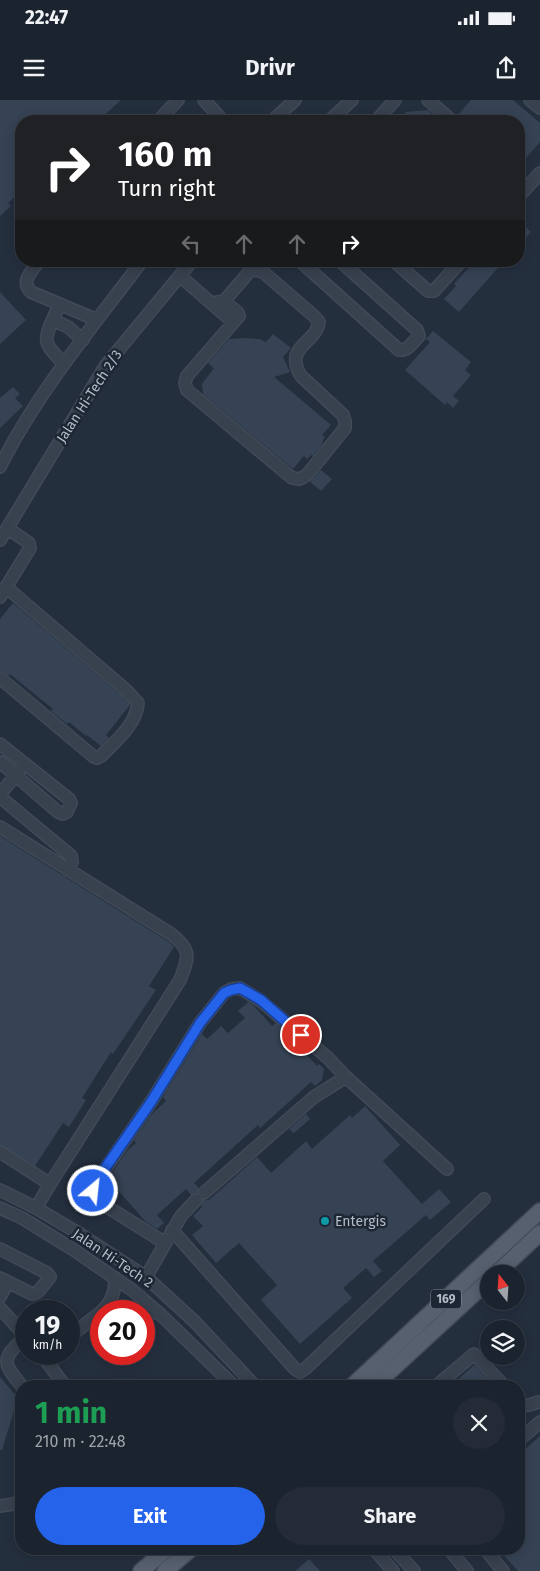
<!DOCTYPE html>
<html lang="en">
<head>
<meta charset="utf-8">
<style>
	:root { --surface:#1b232e; --page:#242b36; --text:#f1f3f6; --muted:#a0a4aa; --line:#39404a; --accent:#2563eb }
	body { margin:0; font-family:"Fira Sans",sans-serif; background:var(--page); color:var(--text); height:100vh; display:flex; flex-direction:column; font-size:19px; white-space:nowrap }
	* { box-sizing:border-box; margin:0 }
	p { font-size:16px; color:var(--muted) }
	.icon { flex:none; width:28px; height:28px; fill:none; stroke:currentColor; stroke-width:2; stroke-linecap:round; stroke-linejoin:round }
	.map { position:relative; flex:1; overflow:hidden }
	.sheet { position:absolute; left:15px; top:1280px; width:510px; height:175px; display:flex; flex-direction:column; background:var(--surface); border-radius:20px; box-shadow:0 2px 12px #0003,0 0 0 1px var(--line) }
	.sheet>* { flex:none }
	.top-card { position:absolute; left:15px; top:15px; width:510px; height:152px; border-radius:20px; box-shadow:0 2px 12px #0003,0 0 0 1px var(--line); background:#202124; color:#fff; overflow:hidden }
	.needle { width:32px; rotate:343deg }
	.controls { position:absolute; left:480px; top:1165px; display:grid; gap:10px }
	.controls a { display:grid; place-items:center; width:45px; height:45px; border-radius:50%; background:var(--surface); box-shadow:0 2px 12px #0003,0 0 0 1px var(--line); font-size:25px }
	.speed { position:absolute; left:15px; top:1200px; display:flex; gap:10px; font-size:25px; font-weight:700; text-align:center }
	.speed>* { display:grid; place-content:center; width:65px; height:65px; border-radius:50%; background:var(--surface); box-shadow:0 2px 12px #0003,0 0 0 1px var(--line); line-height:1 }
	.speed small { font-size:12px; font-weight:400 }
	.speed .limit { border:8px solid #d22; background:#fff; color:#111 }
	.pin { position:absolute; display:grid; place-items:center; width:42px; height:42px; color:#fff; margin:-21px; border:2px solid #fff; border-radius:50%; box-shadow:0 1px 5px #0007 }
	.me { position:absolute; width:55px; margin:-28px; rotate:28deg; stroke-linejoin:round; filter:drop-shadow(0 0 4px #0008) }
	.turn { display:flex; align-items:center; gap:18px; height:105px; padding:0 20px; font-size:22px }
	.turn .icon { width:65px; height:65px; stroke-width:2.5 }
	.turn b { display:block; font-size:35px; line-height:42px }
	.lanes { display:flex; align-items:center; height:48px; padding:0 20px; background:#0003; justify-content:center; gap:25px; direction:ltr }
	.lanes .off { opacity:.35 }
	.round { display:grid; place-items:center; flex:none; width:52px; height:52px; border-radius:26px; background:var(--page) }
	.overview { display:flex; align-items:center; justify-content:space-between; height:85px; padding:0 20px }
	h1 { font-size:30px; font-weight:700; line-height:38px; color:#1e9e55 }
	.button { display:flex; gap:10px; margin-top:auto; padding:10px 20px }
	.button a { flex:1; height:58px; border-radius:30px; background:var(--accent); color:#fff; font-size:20px; font-weight:700; line-height:58px; text-align:center }
	.button a+a { background:var(--page); color:var(--text) }
	.status { display:flex; justify-content:space-between; align-items:center; height:35px; padding:0 25px; background:var(--surface); direction:ltr }
	.status svg { height:14px; fill:currentColor }
	header { display:flex; justify-content:space-between; align-items:center; height:65px; padding:0 20px; background:var(--surface); font-size:22px; font-weight:700 }
	.map>svg:first-child { display:block }
	.building { fill:#364354 }
	.lines { fill:none; stroke-linecap:round; stroke-linejoin:round }
	.minor-casing { stroke:#414a57; stroke-width:14 }
	.major-casing { stroke:#414a57; stroke-width:18 }
	.minor { stroke:#38414e; stroke-width:11 }
	.major { stroke:#56606e; stroke-width:15 }
	.route-casing { stroke:#184099; stroke-width:12 }
	.route { stroke:#2563eb; stroke-width:9 }
	.culture-dot { fill:#0f9aa8; stroke:#1d2633; stroke-width:2 }
	.labels { text-anchor:middle; stroke-width:5; stroke-linejoin:round; paint-order:stroke }
	.shield { fill:#1d2633; stroke:#878f9c; stroke-width:1 }
	.shield-label { font-size:12px; font-weight:bold; fill:#b4bcc9 }
	.street-label { font-size:14px; fill:#b4bcc9; stroke:#1d2633 }
	.poi-label { font-size:14px; fill:#b4bcc9; stroke:#1d2633; text-anchor:start }
</style>
</head>
<body>
<div class="status"><b>22:47</b><svg viewBox="0 0 49 12"><path d="M0 12V9h3v3zM5 12V6h3v6zM10 12V3h3v9zM15 12V0h3v12zM26 1h20v11H26zM47 4h2v5h-2z"/></svg></div>
<header><svg class="icon" aria-label="menu" viewBox="0 0 24 24"><path d="M4 6h16M4 12h16M4 18h16"/></svg>Drivr<svg class="icon" aria-label="share" viewBox="0 0 24 24"><path d="M12 15V3M7 8l5-5 5 5M5 13v7h14v-7"/></svg></header>
<div class="map">
<svg width="540" height="1471" viewBox="0 0 540 1471">
	<rect width="100%" height="100%" fill="#242f3e"/>
	<!-- building -->
	<path class="building" d="M 0,0 L 121,0 L 98,21 L 21,21 L 21,91 L 8,103 L 11,106 L 0,116 Z
		M 471,0 L 513,0 L 540,23 L 540,42 L 526,58 L 519,52 L 519,21 L 483,21 L 477,16 L 472,21 L 456,21 L 456,17 Z
		M 428,10 L 441,21 L 399,21 L 406,12 Z
		M 519,120 L 531,132 L 519,146 Z
		M 475,161 L 504,161 L 459,212 L 444,199 L 456,186 L 454,184 Z
		M 0,192 L 26,220 L 0,244 Z
		M 433,231 L 471,262 L 465,270 L 471,275 L 453,296 L 459,301 L 453,308 L 447,302 L 445,305 L 405,270 L 430,242 L 426,239 Z
		M 273,234 L 291,248 L 283,257 L 290,272 L 274,277 L 331,325 L 322,335 L 325,337 L 322,342 L 323,343 L 313,356 L 311,355 L 307,359 L 304,356 L 293,369 L 203,294 L 202,284 L 214,268 L 208,263 L 229,239 L 245,238 L 259,239 L 266,242 Z
		M 13,287 L 20,294 L 15,298 L 23,306 L 0,328 L 0,298 Z
		M 321,370 L 332,379 L 321,391 L 310,382 Z
		M 13,503 L 121,595 L 130,605 L 106,635 L 109,638 L 101,646 L 87,635 L 86,636 L 69,622 L 67,624 L 51,611 L 53,609 L 10,574 L 9,576 L 0,570 L 0,519 Z
		M 0,736 L 169,842 L 174,847 L 149,886 L 156,890 L 113,954 L 111,952 L 82,998 L 86,1000 L 69,1027 L 63,1023 L 35,1066 L 0,1045 Z
		M 248,902 L 253,905 L 272,926 L 276,923 L 285,931 L 317,966 L 319,964 L 324,969 L 322,980 L 315,986 L 311,982 L 260,1028 L 258,1025 L 194,1083 L 199,1088 L 197,1093 L 191,1095 L 186,1089 L 157,1115 L 164,1123 L 157,1129 L 146,1122 L 108,1079 L 127,1051 L 136,1043 L 134,1040 L 152,1014 L 166,1001 L 163,997 L 202,934 L 207,939 L 221,926 L 228,933 L 245,918 L 238,911 Z
		M 365,1006 L 400,1045 L 383,1061 L 422,1104 L 439,1089 L 451,1102 L 430,1120 L 426,1115 L 373,1161 L 382,1171 L 374,1177 L 366,1168 L 343,1188 L 352,1198 L 300,1244 L 261,1200 L 277,1185 L 239,1143 L 216,1163 L 192,1135 L 203,1126 L 193,1116 L 202,1107 L 201,1106 L 203,1100 L 209,1100 L 257,1057 L 271,1073 L 306,1041 L 312,1049 L 350,1015 L 352,1018 Z
		M 306,1014 L 310,1019 L 294,1033 L 289,1029 Z
		M 474,1265 L 494,1286 L 451,1286 Z
		M 0,1277 L 18,1298 L 2,1350 L 0,1350 Z
		M 540,1336 L 540,1471 L 518,1471 L 498,1449 L 519,1449 L 519,1355 Z
		M 309,1459 L 320,1471 L 295,1471 Z"/>
	<g class="lines">
		<defs>
			<path id="minor" d="M 204,0 L 223,21
				M 428,0 L 449,18
				M 530,0 L 540,8
				M 158,21 L 178,0
				M 272,21 L 295,0
				M 329,21 L 352,0
				M 376,21 L 395,0
				M 519,96 L 540,73
				M 39,161 C 32,171 20,181 31,192 L 97,220
				M 300,161 L 399,250 C 407,252 413,242 419,236 L 417,230 L 340,161
				M 394,161 L 428,191 L 434,191 L 461,161
				M 180,176 L 233,222
				M 213,203 L 224,201 L 250,171 L 256,170 L 263,172 L 315,217 L 319,222 C 316,244 283,246 301,276 L 343,315 L 345,321 L 345,328 L 307,375 L 300,379 L 292,378 L 187,290 L 185,283 L 187,276 L 239,216 L 238,213 L 224,201
				M 60,204 C 56,213 45,232 47,242 C 49,250 59,258 64,264
				M 53,220 L 68,227 L 83,240
				M 0,367 C 36,294 93,226 142,161
				M 0,440 L 106,265 L 192,161
				M 0,497 L 30,448 L 29,443 L 7,428
				M 0,578 L 94,657 L 97,658 L 101,656 C 116,641 136,625 138,603 L 126,590 L 6,487
				M 0,644 L 69,699 L 71,703 L 67,712 L 63,714 L 58,712 L 0,662
				M 0,694 L 19,671
				M 0,697 L 71,756 L 72,762 L 68,770
				M 0,727 L 171,834 C 192,850 189,857 180,880 L 50,1084 L 36,1108
				M 0,1052 L 50,1084
				M 0,1090 L 36,1108 L 80,1134 L 146,1177 L 194,1221 L 255,1286
				M 204,1093 L 314,997 L 346,977
				M 0,1108 L 22,1118 L 74,1150 L 132,1190 L 159,1213 L 234,1286
				M 172,1130 L 295,1269 L 300,1272 L 306,1268 L 484,1099
				M 165,1143 L 98,1101 L 94,1096 L 95,1084 L 151,1002 L 200,923 L 224,893 L 231,889 L 240,888 L 261,901 L 328,958 L 346,977 L 447,1069
				M 0,1149 L 47,1173 L 50,1177 L 38,1192 L 32,1194 L 0,1178
				M 146,1177 L 181,1116 L 196,1100
				M 0,1197 L 8,1182
				M 0,1208 L 26,1237
				M 104,1210 L 127,1207 L 156,1213
				M 102,1211 C 112,1201 115,1192 115,1178
				M 69,1237 L 101,1212
				M 41,1254 L 65,1286
				M 22,1286 C 0,1261 3,1258 26,1236
				M 436,1286 L 474,1254 L 504,1286
				M 519,1303 C 526,1307 530,1305 538,1302
				M 519,1340 L 540,1322
				M 0,1406 L 14,1404 L 21,1400
				M 374,1449 L 393,1471
				M 394,1449 L 414,1471
				M 449,1449 L 467,1471
				M 485,1449 L 503,1471"/>
			<path id="major" d="M 496,1174 L 540,1133
				M 352,1286 L 540,1111
				M 374,1286 L 489,1180
				M 141,1471 L 167,1449
				M 165,1471 L 191,1449"/>
		</defs>
		<!-- minor casing -->
		<use href="#minor" class="minor-casing"/>
		<!-- major casing -->
		<use href="#major" class="major-casing"/>
		<!-- minor -->
		<use href="#minor" class="minor"/>
		<!-- major -->
		<use href="#major" class="major"/>
	</g>
	<g class="lines">
		<defs>
			<path id="route" d="M 93,1091 L 94,1084 L 151,1002 L 200,923 L 224,893 L 231,890 L 240,888 L 261,900 L 301,935"/>
		</defs>
		<!-- route casing -->
		<use href="#route" class="route-casing"/>
		<!-- route -->
		<use href="#route" class="route"/>
	</g>
	<!-- markers -->
	<circle class="culture-dot" cx="325" cy="1121" r="5"/>
	<g class="labels">
		<!-- shield labels -->
		<rect class="shield" x="431" y="1189.5" width="30" height="19" rx="4"/>
		<g class="shield-label">
			<text x="446" y="1203">169</text>
		</g>
		<!-- street labels -->
		<g class="street-label">
			<text transform="translate(89 296) rotate(-57)" y="5">Jalan Hi-Tech 2/3</text>
			<text transform="translate(113 1158) rotate(34)" y="5">Jalan Hi-Tech 2</text>
		</g>
		<!-- poi labels -->
		<g class="poi-label">
			<text x="335" y="1126">Entergis</text>
		</g>
	</g>
</svg>
<div class="controls">
<a><svg class="needle" viewBox="-14 -14 28 28"><path d="M0-13l5 13h-10z" fill="#e53935"/><path d="M0 13l5-13h-10z" fill="#a0a4aa"/></svg></a>
<a><svg class="icon" aria-label="layers" viewBox="0 0 24 24"><path d="M12 4l9 5-9 5-9-5zM3 14l9 5 9-5"/></svg></a>
</div>
<div class="speed"><div>19<small>km/h</small></div><div class="limit">20</div></div>
<div class="pin" style="left:301px;top:935px;background:#d93025"><svg class="icon" aria-label="arrive" viewBox="0 0 24 24"><path d="M6 21V4h12l-3 4 3 4H6"/></svg></div>
<svg class="me" style="left:93px;top:1091px" viewBox="-20 -20 40 40"><circle r="17" fill="#2563eb" stroke="#fff" stroke-width="3"/><path d="M0-11L8 9 0 5-8 9z" fill="#fff"/></svg>
<div class="top-card">
<div class="turn"><svg class="icon" aria-label="right" viewBox="0 0 24 24"><path d="M7 20v-9h11M14 6l5 5-5 5"/></svg><div><b>160 m</b>Turn right</div></div>
<div class="lanes"><svg class="icon off" aria-label="left" viewBox="0 0 24 24"><path d="M17 20v-9H6M10 6l-5 5 5 5"/></svg><svg class="icon off" aria-label="ahead" viewBox="0 0 24 24"><path d="M12 20V5M6 11l6-6 6 6"/></svg><svg class="icon off" aria-label="ahead" viewBox="0 0 24 24"><path d="M12 20V5M6 11l6-6 6 6"/></svg><svg class="icon" aria-label="right" viewBox="0 0 24 24"><path d="M7 20v-9h11M14 6l5 5-5 5"/></svg></div>
</div>
<section class="sheet">
<div class="overview"><div><h1>1 min</h1><p>210 m · 22:48</p></div><a class="round"><svg class="icon" aria-label="close" viewBox="0 0 24 24"><path d="M6 6l12 12M18 6L6 18"/></svg></a></div>
<div class="button"><a>Exit</a><a>Share</a></div>
</section>
</div>
</body>
</html>
